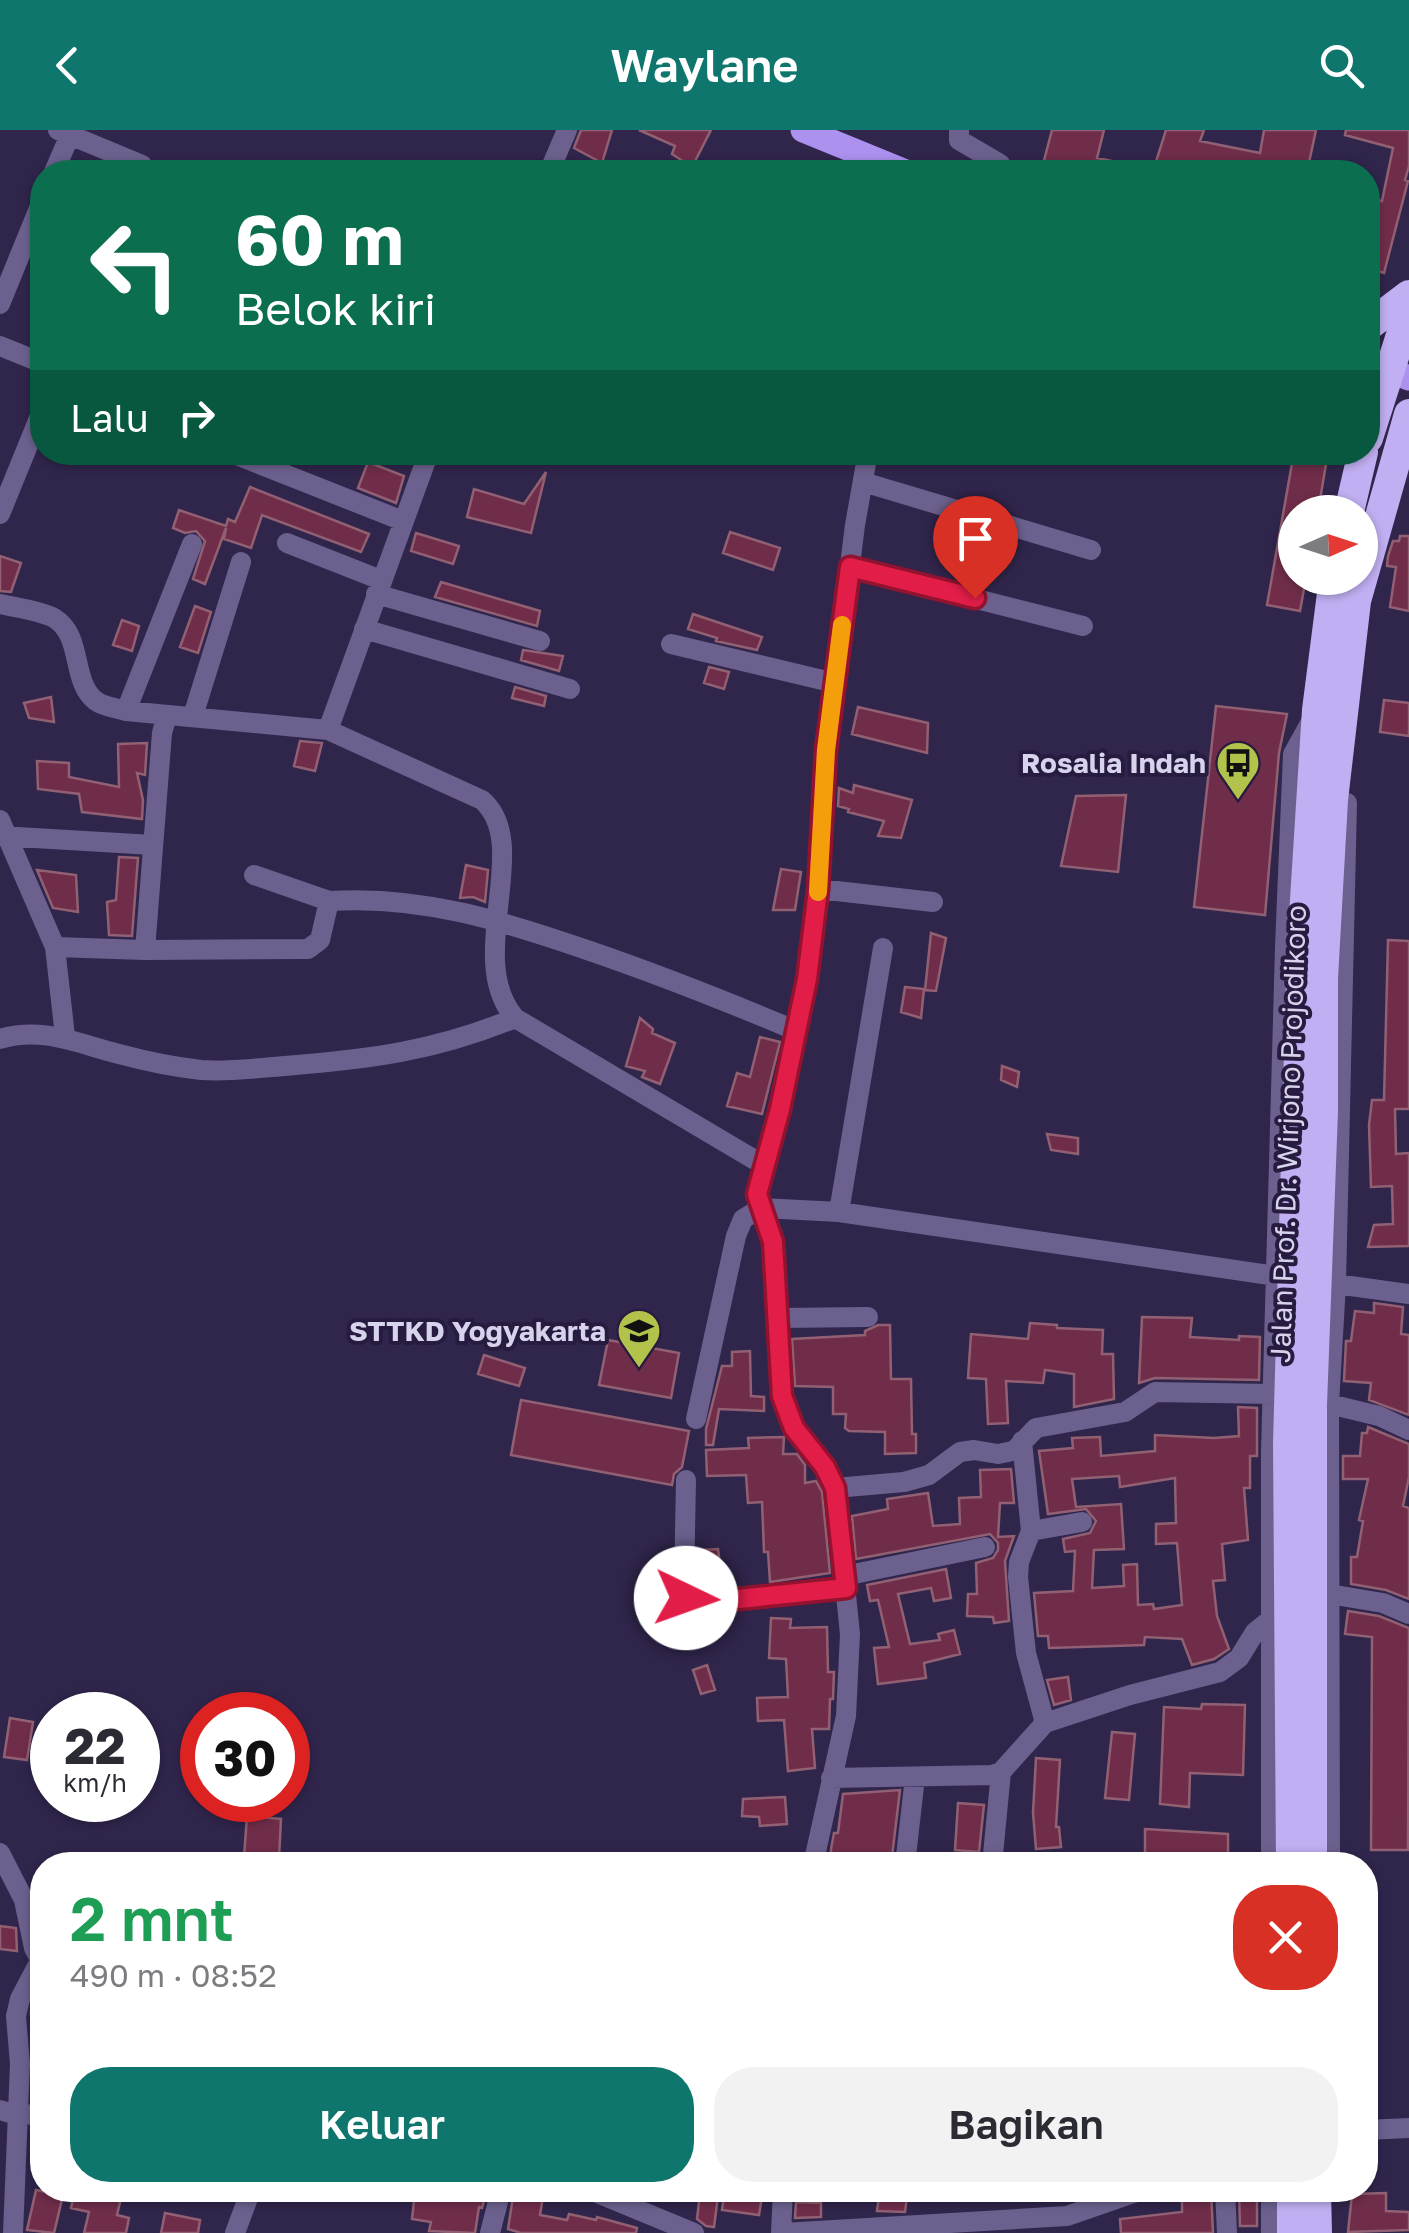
<!DOCTYPE html>
<html lang="id">
<head>
<meta charset="utf-8">
<style>
	:root { --surface:#fff; --page:#f2f2f3; --text:#2b2b33; --muted:#7c7c81; --accent:#0f766e }
	body { margin:0; font-family:"Golos Text",sans-serif; background:var(--page); color:var(--text); height:100vh; display:flex; flex-direction:column; font-size:38px; white-space:nowrap }
	* { box-sizing:border-box; margin:0 }
	p { font-size:32px; color:var(--muted) }
	.icon { flex:none; width:55px; height:55px; fill:none; stroke:currentColor; stroke-width:2; stroke-linecap:round; stroke-linejoin:round }
	.map { position:relative; flex:1; overflow:hidden }
	.details { position:absolute; left:30px; top:1722px; width:1348px; height:350px; display:flex; flex-direction:column; background:var(--surface); border-radius:40px; box-shadow:0 2px 8px #0004 }
	.details>* { flex:none }
	.hud { position:absolute; left:30px; top:30px; width:1350px; height:305px; border-radius:40px; box-shadow:0 2px 8px #0004; background:#0b6e4f; color:#fff; overflow:hidden }
	.needle { width:65px; rotate:87deg }
	.buttons { position:absolute; left:1278px; top:365px; display:grid; gap:20px }
	.buttons a { display:grid; place-items:center; width:100px; height:100px; border-radius:50%; background:var(--surface); box-shadow:0 2px 8px #0004; font-size:50px }
	.speed { position:absolute; left:30px; top:1562px; display:flex; gap:20px; font-size:50px; font-weight:700; text-align:center }
	.speed>* { display:grid; place-content:center; width:130px; height:130px; border-radius:50%; background:var(--surface); box-shadow:0 2px 8px #0004; line-height:1 }
	.speed small { font-size:25px; font-weight:400 }
	.speed .limit { border:15px solid #d22; background:#fff; color:#111 }
	.pin { position:absolute; display:grid; place-items:center; width:85px; height:85px; color:#fff; margin:-102px -42px; border-radius:50% 50% 50% 0; rotate:-45deg; box-shadow:0 0 10px #0007 }
	.pin .icon { rotate:45deg }
	.me { position:absolute; width:110px; margin:-55px; rotate:93deg; stroke-linejoin:round; filter:drop-shadow(0 0 8px #0008) }
	.turn { display:flex; align-items:center; gap:35px; height:210px; padding:0 40px; font-size:45px }
	.turn .icon { width:130px; height:130px; stroke-width:2.5 }
	.turn b { display:block; font-size:70px; line-height:85px }
	.then { display:flex; align-items:center; height:95px; padding:0 40px; background:#0003; gap:20px; font-size:38px }
	.round { display:grid; place-items:center; flex:none; width:105px; height:105px; border-radius:40px; background:var(--page) }
	.headline { display:flex; align-items:center; justify-content:space-between; height:170px; padding:0 40px }
	h1 { font-size:60px; font-weight:600; line-height:75px; color:#1e9e55 }
	.cta { display:flex; gap:20px; margin-top:auto; padding:20px 40px }
	.cta a { flex:1; height:115px; border-radius:40px; background:var(--accent); color:#fff; font-size:40px; font-weight:600; line-height:115px; text-align:center }
	.cta a+a { background:var(--page); color:var(--text) }
	header { display:flex; justify-content:space-between; align-items:center; height:130px; padding:0 40px; background:var(--accent); color:#fff; font-size:45px; font-weight:600 }
	.map>svg:first-child { display:block }
	.building { fill:#702d4a; stroke:#916073; stroke-width:2.5; fill-rule:evenodd }
	.lines { fill:none; stroke-linecap:round; stroke-linejoin:round }
	.minor { stroke:#6c618e; stroke-width:20 }
	.major { stroke:#ac91ef; stroke-width:25 }
	.highway { stroke:#c0aff2; stroke-width:30 }
	.route-casing { stroke:#92132f; stroke-width:25 }
	.route { stroke:#e11d48; stroke-width:18 }
	.slow { stroke:#f59e0b; stroke-width:18 }
	.labels { text-anchor:middle; stroke-width:8; stroke-linejoin:round; paint-order:stroke }
	.poi-label { font-size:28px; font-weight:bold; fill:#d8d3ec; stroke:#271b40; text-anchor:end }
	.street-label { font-size:28px; fill:#d8d3ec; stroke:#271b40 }
</style>
</head>
<body>
<header><svg class="icon" aria-label="back" viewBox="0 0 24 24"><path d="M15 5l-7 7 7 7"/></svg>Waylane<svg class="icon" aria-label="search" viewBox="0 0 24 24"><circle cx="10" cy="10" r="6"/><path d="M15 15l6 6"/></svg></header>
<div class="map">
<svg width="1409" height="2103" viewBox="0 0 1409 2103">
	<rect width="100%" height="100%" fill="#30254b"/>
	<!-- building -->
	<path class="building" d="M 581,0 L 612,0 L 602,33 L 574,18 Z
		M 639,0 L 711,0 L 692,37 L 672,24 L 675,16 Z
		M 1052,0 L 1104,0 L 1097,28 L 1132,35 L 1132,42 L 1041,42 Z
		M 1166,0 L 1204,0 L 1200,11 L 1260,23 L 1264,0 L 1316,0 L 1307,42 L 1179,42 L 1155,35 Z
		M 1346,0 L 1409,0 L 1409,36 L 1405,50 L 1408,51 L 1384,143 L 1368,138 L 1374,118 L 1368,116 L 1368,93 L 1374,69 L 1382,71 L 1393,18 L 1345,5 Z
		M 1294,322 L 1328,322 L 1318,382 L 1295,382 L 1295,448 L 1306,448 L 1300,481 L 1267,475 Z
		M 368,332 L 404,346 L 396,373 L 358,358 Z
		M 546,342 L 531,403 L 467,387 L 474,359 L 524,374 Z
		M 250,357 L 369,404 L 361,422 L 262,385 L 251,418 L 224,409 L 226,398 L 205,454 L 193,449 L 205,411 L 196,401 L 185,403 L 173,398 L 179,380 L 226,396 L 228,389 L 235,392 Z
		M 730,402 L 780,418 L 773,440 L 723,423 Z
		M 416,403 L 459,416 L 453,434 L 411,421 Z
		M 1400,406 L 1409,406 L 1409,481 L 1390,477 L 1396,437 L 1387,436 L 1388,426 L 1393,411 L 1399,411 Z
		M 0,426 L 21,433 L 11,462 L 0,461 Z
		M 441,452 L 540,481 L 537,496 L 435,467 Z
		M 195,476 L 211,482 L 198,523 L 180,517 Z
		M 693,484 L 762,507 L 757,520 L 716,511 L 717,508 L 688,499 Z
		M 122,490 L 139,496 L 132,521 L 113,515 Z
		M 523,520 L 563,526 L 559,541 L 521,530 Z
		M 709,537 L 729,542 L 724,559 L 704,553 Z
		M 515,557 L 546,566 L 544,576 L 512,568 Z
		M 51,567 L 54,592 L 29,588 L 24,573 Z
		M 1384,570 L 1409,573 L 1409,606 L 1380,602 Z
		M 1216,576 L 1287,584 L 1279,623 L 1265,785 L 1194,777 Z
		M 858,577 L 928,593 L 927,623 L 852,604 Z
		M 300,611 L 322,613 L 315,641 L 294,636 Z
		M 147,613 L 145,645 L 137,643 L 143,670 L 142,689 L 82,682 L 79,664 L 38,659 L 37,631 L 69,633 L 69,647 L 119,657 L 118,614 Z
		M 854,655 L 912,670 L 901,708 L 878,706 L 884,691 L 848,682 L 849,679 L 838,676 L 839,658 L 853,663 Z
		M 1126,665 L 1118,742 L 1061,736 L 1076,666 Z
		M 119,727 L 138,728 L 132,806 L 109,805 L 107,772 L 116,770 Z
		M 466,735 L 488,740 L 485,772 L 473,767 L 460,768 Z
		M 781,739 L 801,742 L 795,780 L 773,780 Z
		M 37,740 L 76,745 L 78,782 L 53,778 Z
		M 931,803 L 946,808 L 936,861 L 925,860 Z
		M 1388,810 L 1409,811 L 1409,979 L 1395,979 L 1396,1024 L 1409,1023 L 1409,1116 L 1368,1117 L 1374,1095 L 1393,1094 L 1392,1056 L 1371,1057 L 1369,995 L 1372,970 L 1384,970 Z
		M 905,857 L 924,859 L 921,888 L 901,882 Z
		M 640,888 L 653,899 L 652,903 L 675,913 L 660,954 L 642,947 L 645,941 L 626,936 Z
		M 760,907 L 780,912 L 762,984 L 727,976 L 737,943 L 750,947 Z
		M 1002,936 L 1019,942 L 1017,957 L 1001,950 Z
		M 1047,1004 L 1078,1008 L 1078,1024 L 1051,1020 Z
		M 1374,1173 L 1403,1177 L 1401,1204 L 1409,1205 L 1409,1285 L 1369,1270 L 1371,1253 L 1344,1251 L 1346,1211 L 1351,1211 L 1355,1181 L 1374,1183 Z
		M 1142,1187 L 1192,1188 L 1190,1207 L 1239,1210 L 1239,1206 L 1260,1207 L 1259,1250 L 1155,1248 L 1139,1253 Z
		M 1030,1193 L 1057,1195 L 1057,1198 L 1103,1200 L 1102,1224 L 1113,1224 L 1114,1269 L 1074,1277 L 1074,1244 L 1045,1240 L 1043,1253 L 1006,1251 L 1008,1293 L 988,1294 L 986,1249 L 968,1248 L 971,1204 L 1028,1209 Z
		M 878,1195 L 890,1195 L 891,1249 L 911,1249 L 912,1304 L 916,1304 L 916,1323 L 885,1324 L 885,1302 L 849,1301 L 845,1298 L 846,1284 L 833,1284 L 833,1257 L 795,1256 L 792,1209 L 865,1205 L 865,1201 Z
		M 608,1210 L 679,1223 L 671,1268 L 599,1255 Z
		M 750,1221 L 751,1266 L 764,1267 L 764,1281 L 719,1279 L 713,1315 L 706,1315 L 706,1299 L 722,1236 L 732,1236 L 732,1222 Z
		M 484,1225 L 525,1238 L 519,1256 L 478,1244 Z
		M 521,1270 L 689,1301 L 682,1337 L 674,1344 L 672,1355 L 511,1325 Z
		M 1238,1277 L 1257,1278 L 1257,1326 L 1250,1326 L 1250,1358 L 1244,1358 L 1248,1410 L 1222,1414 L 1225,1450 L 1213,1451 L 1217,1486 L 1229,1519 L 1214,1529 L 1192,1535 L 1182,1509 L 1145,1507 L 1144,1515 L 1049,1518 L 1048,1506 L 1038,1506 L 1034,1463 L 1073,1461 L 1075,1421 L 1065,1422 L 1063,1409 L 1090,1403 L 1096,1391 L 1086,1379 L 1048,1384 L 1039,1321 L 1073,1318 L 1072,1308 L 1100,1307 L 1101,1326 L 1155,1321 L 1155,1305 L 1214,1308 L 1239,1306 ZM 1119,1346 L 1120,1357 L 1175,1348 L 1176,1393 L 1156,1394 L 1156,1414 L 1177,1413 L 1182,1475 L 1154,1479 L 1153,1474 L 1138,1475 L 1137,1434 L 1123,1435 L 1124,1456 L 1092,1458 L 1094,1420 L 1124,1419 L 1121,1374 L 1076,1377 L 1072,1349 Z
		M 1368,1297 L 1409,1314 L 1409,1347 L 1403,1376 L 1409,1378 L 1409,1469 L 1386,1460 L 1351,1454 L 1351,1427 L 1357,1427 L 1363,1391 L 1359,1390 L 1368,1349 L 1343,1349 L 1343,1326 L 1360,1326 L 1362,1303 L 1367,1303 Z
		M 784,1307 L 783,1324 L 797,1324 L 805,1335 L 805,1353 L 816,1351 L 822,1362 L 830,1443 L 770,1452 L 768,1422 L 764,1422 L 762,1372 L 748,1373 L 746,1345 L 707,1346 L 706,1320 L 749,1318 L 748,1308 Z
		M 1011,1339 L 1014,1373 L 1000,1373 L 998,1407 L 1014,1406 L 1005,1431 L 1009,1491 L 994,1493 L 993,1487 L 967,1486 L 968,1464 L 977,1464 L 976,1433 L 993,1428 L 998,1420 L 998,1413 L 990,1404 L 856,1429 L 852,1386 L 888,1379 L 887,1369 L 928,1363 L 933,1396 L 960,1394 L 959,1368 L 981,1367 L 980,1340 Z
		M 718,1419 L 723,1456 L 698,1459 L 698,1420 Z
		M 946,1439 L 951,1468 L 934,1471 L 931,1458 L 898,1464 L 910,1514 L 940,1510 L 938,1504 L 954,1500 L 960,1524 L 924,1533 L 926,1548 L 878,1554 L 874,1518 L 889,1517 L 878,1470 L 870,1471 L 867,1455 Z
		M 1348,1481 L 1379,1486 L 1409,1498 L 1408,1720 L 1371,1720 L 1372,1507 L 1345,1504 Z
		M 771,1488 L 791,1489 L 790,1498 L 827,1497 L 828,1542 L 834,1542 L 833,1569 L 830,1569 L 829,1599 L 812,1599 L 815,1638 L 788,1641 L 784,1590 L 758,1591 L 757,1568 L 788,1567 L 786,1529 L 769,1528 Z
		M 707,1535 L 715,1560 L 701,1564 L 693,1540 Z
		M 1068,1547 L 1071,1570 L 1054,1575 L 1047,1550 Z
		M 1202,1574 L 1245,1575 L 1243,1645 L 1190,1643 L 1189,1677 L 1160,1674 L 1164,1577 L 1201,1579 Z
		M 10,1588 L 33,1592 L 27,1630 L 4,1627 Z
		M 1112,1602 L 1135,1604 L 1129,1670 L 1105,1668 Z
		M 1036,1628 L 1060,1630 L 1056,1697 L 1059,1697 L 1061,1717 L 1036,1719 L 1033,1683 Z
		M 900,1660 L 891,1735 L 831,1735 L 831,1719 L 834,1703 L 838,1703 L 843,1664 Z
		M 785,1667 L 787,1694 L 760,1696 L 759,1687 L 742,1686 L 743,1669 Z
		M 958,1673 L 984,1675 L 979,1722 L 955,1720 Z
		M 247,1686 L 281,1689 L 279,1728 L 244,1727 Z
		M 1145,1699 L 1228,1704 L 1228,1735 L 1145,1735 Z
		M 0,1796 L 16,1798 L 17,1821 L 0,1819 Z
		M 31,1882 L 41,1884 L 35,1910 L 32,1910 Z
		M 36,2060 L 63,2065 L 54,2103 L 27,2100 Z
		M 75,2060 L 123,2060 L 117,2085 L 129,2088 L 126,2103 L 84,2103 L 89,2082 L 71,2078 Z
		M 433,2060 L 487,2060 L 482,2078 L 479,2077 L 475,2103 L 429,2101 L 431,2092 L 412,2089 L 415,2062 L 432,2064 Z
		M 514,2060 L 544,2060 L 540,2085 L 567,2090 L 569,2084 L 596,2090 L 597,2087 L 637,2098 L 636,2103 L 521,2103 L 508,2099 Z
		M 725,2060 L 763,2060 L 759,2085 L 722,2080 Z
		M 880,2060 L 908,2060 L 905,2082 L 877,2081 Z
		M 1182,2060 L 1211,2060 L 1213,2103 L 1121,2103 L 1120,2089 L 1182,2082 Z
		M 1239,2060 L 1257,2060 L 1257,2096 L 1240,2096 Z
		M 700,2063 L 718,2066 L 714,2097 L 706,2096 L 697,2089 Z
		M 1386,2063 L 1386,2081 L 1409,2082 L 1409,2100 L 1348,2102 L 1352,2064 Z
		M 796,2072 L 821,2073 L 821,2087 L 795,2088 Z
		M 165,2083 L 200,2090 L 198,2103 L 161,2103 Z"/>
	<g class="lines">
		<!-- minor -->
		<path class="minor" d="M 58,0 L 142,35 L 139,42
			M 959,0 L 959,10 L 1000,34 L 1000,42
			M 54,42 L 70,5
			M 549,42 L 567,0
			M 0,174 L 42,71
			M 0,216 L 42,233
			M 239,326 L 403,391
			M 863,352 L 1091,420
			M 0,384 L 42,281
			M 287,413 L 381,450
			M 850,437 L 1083,496
			M 376,464 L 540,511
			M 0,474 C 17,478 39,480 54,488 C 84,506 70,551 96,571 C 104,577 117,578 126,581 L 328,600 L 482,670 C 534,715 463,828 515,888 L 765,1036
			M 364,499 L 570,559
			M 671,514 L 835,553
			M 126,581 L 192,414
			M 193,586 L 241,432
			M 328,600 L 429,322
			M 0,690 L 55,817 L 65,906
			M 0,706 L 153,715
			M 254,745 L 329,771
			M 819,759 L 933,772
			M 55,817 L 145,820 L 308,819 L 320,810 L 329,771 C 422,765 503,791 590,821 C 660,845 728,872 797,901
			M 145,820 L 162,603 L 167,585
			M 0,909 C 42,896 79,914 119,924 C 145,931 174,937 201,940 C 229,942 258,938 285,936 C 370,929 436,921 515,888
			M 839,1082 L 883,818
			M 1336,1154 L 1409,1164
			M 778,1188 L 868,1187
			M 1329,1274 L 1379,1286 L 1409,1300
			M 696,1289 L 736,1106 L 743,1089 L 761,1078 L 839,1082 L 1276,1146
			M 1022,1311 L 1031,1401 L 1019,1432 L 1018,1447 L 1026,1523 L 1045,1593
			M 686,1350 L 684,1456 L 686,1468 L 692,1473 L 846,1459
			M 835,1358 L 904,1352 L 929,1345 L 960,1322 L 974,1320 L 998,1324 L 1008,1322 L 1015,1320 L 1036,1298 L 1125,1282 L 1155,1262 L 1273,1264
			M 1031,1401 L 1082,1392
			M 844,1446 L 985,1417
			M 1329,1464 L 1383,1473 L 1409,1484
			M 831,1648 L 992,1645 L 1001,1642 L 1045,1593 L 1130,1565 L 1220,1542 L 1239,1528 L 1255,1502 L 1270,1490
			M 0,1723 L 24,1770 L 34,1818 L 42,1833
			M 813,1735 L 846,1586 L 850,1504 L 835,1358 L 825,1337 L 794,1298 L 782,1266 L 773,1112 L 757,1065 L 780,979 L 807,849 L 819,759 L 827,620 L 855,395 L 868,322
			M 905,1735 L 915,1647
			M 992,1735 L 1001,1642
			M 1271,1735 L 1271,1321 L 1285,817 L 1293,624 L 1313,588
			M 1330,1735 L 1329,1274 L 1336,1154 L 1347,673
			M 0,1980 L 17,1985 L 42,1984
			M 1365,2000 L 1409,1998
			M 590,2060 L 694,2103
			M 1225,2060 L 1227,2103
			M 1271,2060 L 1271,2103
			M 13,2103 L 20,1934 L 16,1886 L 20,1869 L 40,1831
			M 235,2103 L 251,2060
			M 490,2103 L 501,2060
			M 781,2103 L 783,2060
			M 783,2103 L 1067,2086 L 1142,2060"/>
		<!-- major -->
		<path class="major" d="M 803,0 L 906,42
			M 1368,232 L 1409,248"/>
		<!-- highway -->
		<path class="highway" d="M 1368,196 L 1409,165
			M 1368,308 L 1409,180
			M 1349,382 L 1363,322
			M 1291,1735 L 1288,1313 L 1302,817 L 1317,580 L 1334,448
			M 1312,1735 L 1312,1275 L 1323,981 L 1323,848 L 1333,670 L 1356,471 L 1409,284
			M 1316,2060 L 1317,2103
			M 1292,2103 L 1292,2060"/>
	</g>
	<g class="lines">
		<defs>
			<path id="route" d="M 686,1468 L 699,1473 L 846,1458 L 835,1358 L 825,1337 L 794,1298 L 782,1266 L 773,1112 L 757,1064 L 780,979 L 807,849 L 818,760 L 826,620 L 850,437 L 975,468"/>
		</defs>
		<!-- route casing -->
		<use href="#route" class="route-casing"/>
		<!-- route -->
		<use href="#route" class="route"/>
		<!-- slow -->
		<path class="slow" d="M 818,762 L 826,620 L 842,495"/>
	</g>
	<!-- icons -->
	<defs>
		<symbol id="bus-pin" viewBox="-11 -11 22 30"><path d="M0 17L-7.5 6A9.5 9.5 0 1 1 7.5 6Z" fill="#b3c24b" stroke="#271b40"/><path d="M-5-6H5V4H4V6H2V4H-2V6H-4V4H-5ZM-3.5-4V0h7V-4ZM-3.5 1.2v1.5H-2V1.2ZM2 1.2v1.5H3.5V1.2Z" fill="#111"/></symbol>
		<symbol id="university-pin" viewBox="-11 -11 22 30"><path d="M0 17L-7.5 6A9.5 9.5 0 1 1 7.5 6Z" fill="#b3c24b" stroke="#271b40"/><path d="M0-5L7-2L0 1L-7-2ZM-4 1L0 2.5L4 1V4Q0 6-4 4Z" fill="#111"/></symbol>
	</defs>
	<g fill-rule="evenodd">
		<use href="#bus-pin" x="1213" y="608" width="50" height="68"/>
		<use href="#university-pin" x="614" y="1176" width="50" height="68"/>
	</g>
	<g class="labels">
		<!-- poi labels -->
		<g class="poi-label">
			<text x="1206" y="643">Rosalia Indah</text>
			<text x="606" y="1211">STTKD Yogyakarta</text>
		</g>
		<!-- street labels -->
		<g class="street-label">
			<text transform="translate(1288 1004) rotate(-88)" y="10">Jalan Prof. Dr. Wirjono Projodikoro</text>
		</g>
	</g>
</svg>
<div class="buttons">
<a><svg class="needle" viewBox="-14 -14 28 28"><path d="M0-13l5 13h-10z" fill="#e53935"/><path d="M0 13l5-13h-10z" fill="#7c7c81"/></svg></a>
</div>
<div class="speed"><div>22<small>km/h</small></div><div class="limit">30</div></div>
<div class="pin" style="left:975px;top:468px;background:#d93025"><svg class="icon" aria-label="arrive" viewBox="0 0 24 24"><path d="M6 21V4h12l-3 4 3 4H6"/></svg></div>
<svg class="me" style="left:686px;top:1468px" viewBox="-20 -20 40 40"><circle r="19" fill="#fff"/><path d="M0-13L10 11 0 6-10 11z" fill="#e11d48"/></svg>
<div class="hud">
<div class="turn"><svg class="icon" aria-label="left" viewBox="0 0 24 24"><path d="M17 20v-9H6M10 6l-5 5 5 5"/></svg><div><b>60 m</b>Belok kiri</div></div>
<div class="then">Lalu<svg class="icon" aria-label="right" viewBox="0 0 24 24"><path d="M7 20v-9h11M14 6l5 5-5 5"/></svg></div>
</div>
<section class="details">
<div class="headline"><div><h1>2 mnt</h1><p>490 m · 08:52</p></div><a class="round" style="background:#d93025;color:#fff"><svg class="icon" aria-label="close" viewBox="0 0 24 24"><path d="M6 6l12 12M18 6L6 18"/></svg></a></div>
<div class="cta"><a>Keluar</a><a>Bagikan</a></div>
</section>
</div>
</body>
</html>
